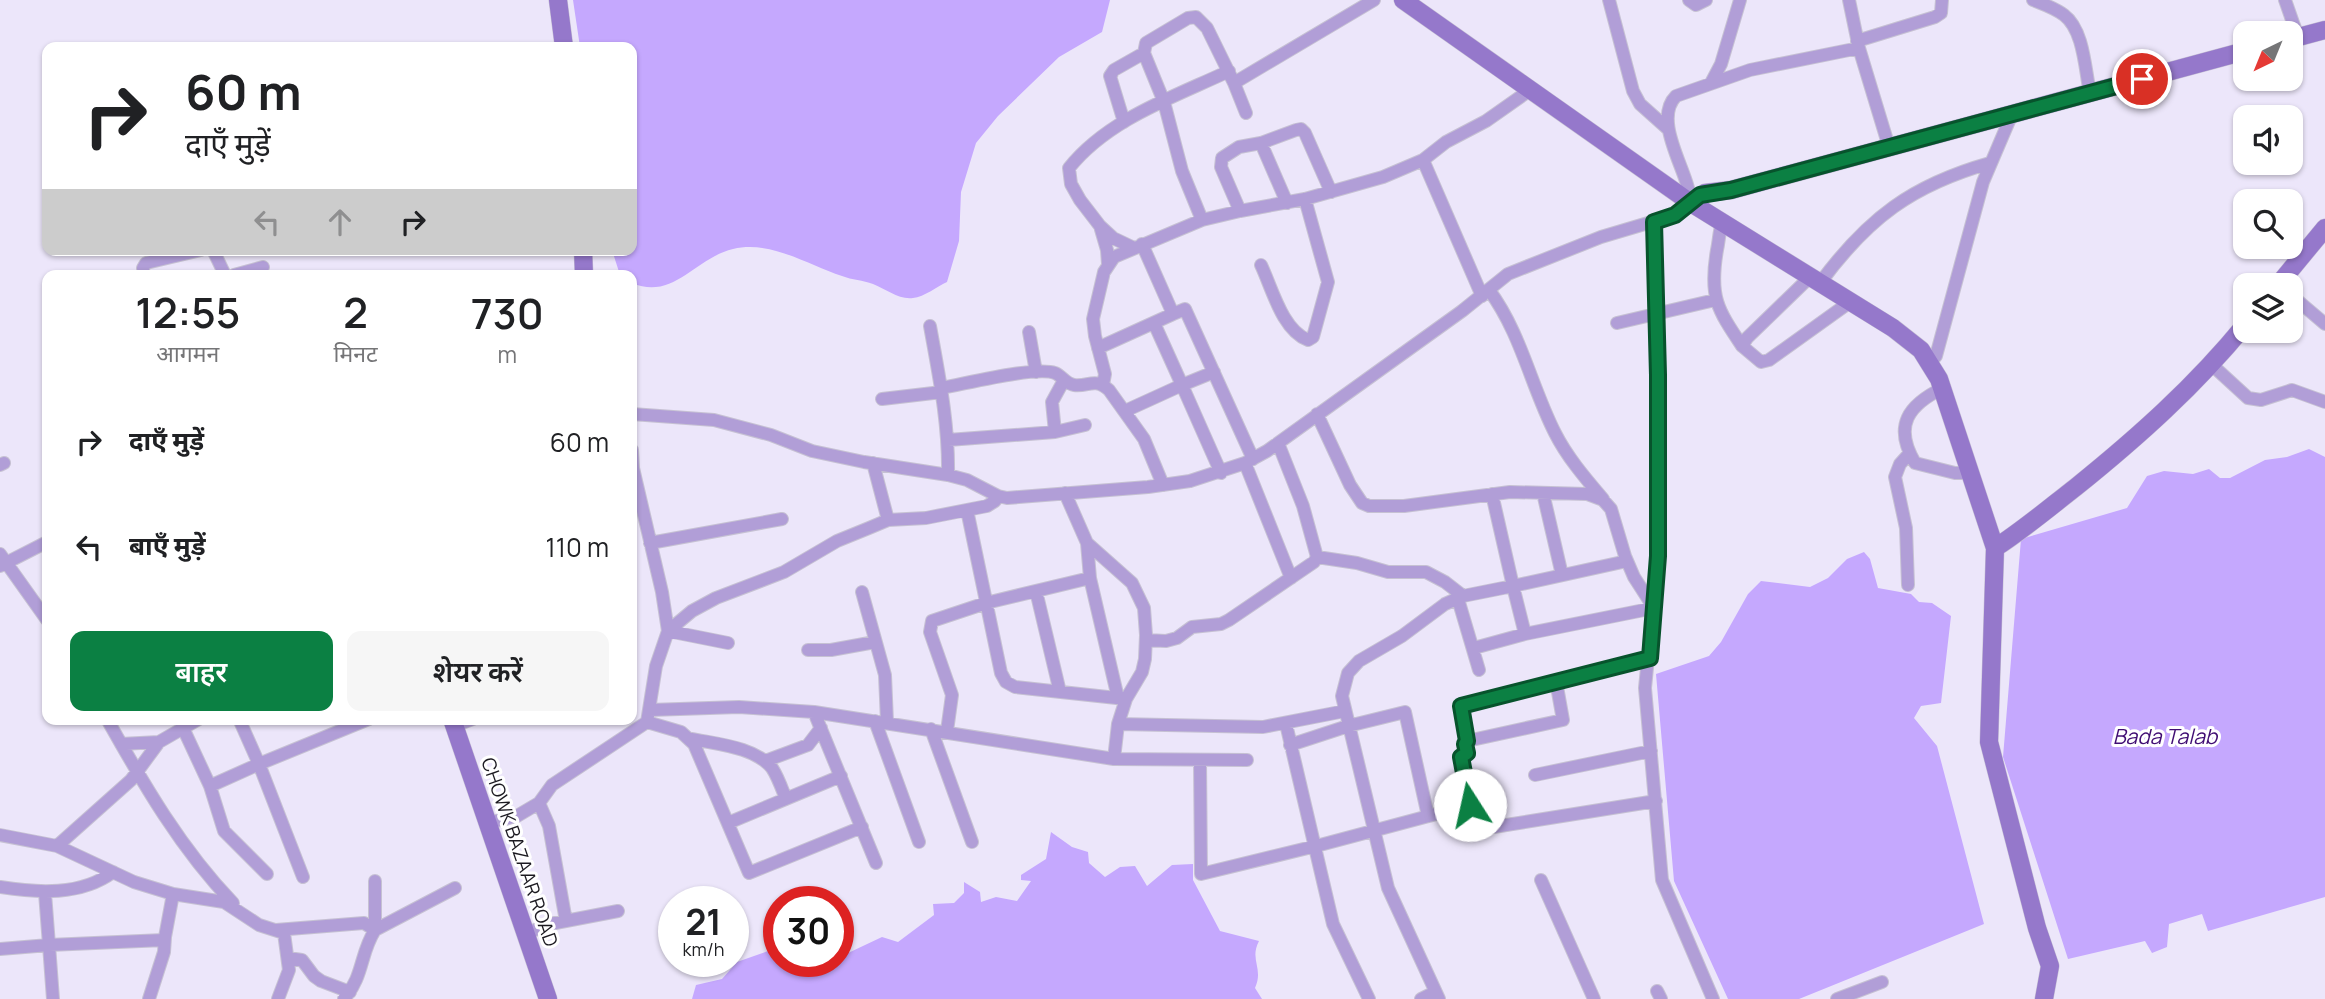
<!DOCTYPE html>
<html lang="hi">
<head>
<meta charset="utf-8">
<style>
	:root { --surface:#fff; --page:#f6f6f6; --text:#202124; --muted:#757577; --accent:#0b8043 }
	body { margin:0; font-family:Manrope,"Noto Sans Devanagari",sans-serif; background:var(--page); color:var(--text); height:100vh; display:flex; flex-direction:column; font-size:26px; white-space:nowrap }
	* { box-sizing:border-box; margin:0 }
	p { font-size:23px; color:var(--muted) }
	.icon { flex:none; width:38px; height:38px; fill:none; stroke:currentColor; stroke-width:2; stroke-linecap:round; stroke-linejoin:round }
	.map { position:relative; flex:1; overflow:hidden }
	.details { position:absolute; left:42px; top:270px; width:595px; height:455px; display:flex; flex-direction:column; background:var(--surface); border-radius:14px; box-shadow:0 2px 5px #0004 }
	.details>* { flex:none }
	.guide { position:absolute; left:42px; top:42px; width:595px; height:214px; border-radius:14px; box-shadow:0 2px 5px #0004; background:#fff; color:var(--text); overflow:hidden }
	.needle { width:46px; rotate:223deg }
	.tools { position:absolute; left:2233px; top:21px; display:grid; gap:14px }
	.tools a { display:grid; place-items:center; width:70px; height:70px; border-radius:14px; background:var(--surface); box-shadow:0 2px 5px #0004; font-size:35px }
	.speed { position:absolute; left:658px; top:886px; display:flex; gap:14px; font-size:35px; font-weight:700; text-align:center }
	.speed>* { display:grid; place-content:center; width:91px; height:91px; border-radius:50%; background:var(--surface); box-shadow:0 2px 5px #0004; line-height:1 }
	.speed small { font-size:18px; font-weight:400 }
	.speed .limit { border:10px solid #d22; background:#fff; color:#111 }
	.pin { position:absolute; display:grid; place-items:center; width:60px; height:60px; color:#fff; margin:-30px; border:4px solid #fff; border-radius:50%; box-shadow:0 2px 7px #0007 }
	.me { position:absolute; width:77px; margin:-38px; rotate:350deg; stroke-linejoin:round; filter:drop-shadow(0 0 5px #0008) }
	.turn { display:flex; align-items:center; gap:24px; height:147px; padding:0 28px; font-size:32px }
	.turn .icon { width:91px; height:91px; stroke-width:2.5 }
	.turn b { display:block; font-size:49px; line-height:60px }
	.lanes { display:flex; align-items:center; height:66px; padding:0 28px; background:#0003; justify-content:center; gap:35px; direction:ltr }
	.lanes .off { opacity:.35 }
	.eta { display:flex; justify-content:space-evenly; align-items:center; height:119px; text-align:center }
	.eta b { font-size:42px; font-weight:600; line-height:49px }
	.cta { display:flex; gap:14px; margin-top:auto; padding:14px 28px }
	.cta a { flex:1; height:80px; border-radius:14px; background:var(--accent); color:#fff; font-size:28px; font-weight:600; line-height:80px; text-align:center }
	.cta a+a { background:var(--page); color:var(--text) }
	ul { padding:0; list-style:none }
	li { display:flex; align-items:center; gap:21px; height:105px; padding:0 28px }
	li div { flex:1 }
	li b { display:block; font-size:26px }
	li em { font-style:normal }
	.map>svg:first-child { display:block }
	.water { fill:#c5a8fe }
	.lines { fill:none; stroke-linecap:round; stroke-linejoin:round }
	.street-casing { stroke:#c6c1d3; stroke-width:14 }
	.secondary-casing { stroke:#c6c1d3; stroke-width:19 }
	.street { stroke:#b19ed7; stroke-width:12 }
	.secondary { stroke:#9578cb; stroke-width:18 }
	.route-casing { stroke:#07532c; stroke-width:18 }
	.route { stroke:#0b8043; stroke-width:12 }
	.labels { text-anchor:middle; stroke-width:6; stroke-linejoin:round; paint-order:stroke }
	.street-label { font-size:19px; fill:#1b1920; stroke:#fff }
	.water-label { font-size:21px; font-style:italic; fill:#400d73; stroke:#fff }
</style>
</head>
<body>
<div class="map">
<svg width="2325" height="999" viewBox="0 0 2325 999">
	<rect width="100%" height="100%" fill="#ece6fa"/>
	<!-- water -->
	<path class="water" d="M 573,0 L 1110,0 L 1102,32 L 1059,57 L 998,116 L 976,143 L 961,192 L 959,241 L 947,282 C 938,286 924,297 913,298 C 899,300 886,289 873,284 C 863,280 852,280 842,276 C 808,265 771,240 733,249 C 695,258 673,301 632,283 L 632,275 L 620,275 L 612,250 L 632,250 L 632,47 L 580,47 Z
		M 2309,449 L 2325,457 L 2325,897 L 2208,931 L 2202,914 L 2169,924 L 2167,947 L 2152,953 L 2145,941 L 2068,959 L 2003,757 L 2021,539 L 2127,508 L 2147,476 L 2164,471 L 2193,474 L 2209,469 L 2220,478 L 2230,478 L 2265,460 L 2287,457 Z
		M 1864,552 L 1870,559 L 1878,588 L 1911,594 L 1919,602 L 1932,603 L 1951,616 L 1941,703 L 1921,706 L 1914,718 L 1937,746 L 1984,924 L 1799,999 L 1728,999 L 1674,881 L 1656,674 L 1709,656 L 1721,642 L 1748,594 L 1761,581 L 1810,587 L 1828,578 L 1847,559 Z
		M 1051,832 L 1072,847 L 1088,852 L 1089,863 L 1105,877 L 1120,867 L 1135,866 L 1147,886 L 1172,865 L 1193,864 L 1193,880 L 1220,931 L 1259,941 C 1249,960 1264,968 1255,988 L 1262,999 L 692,999 L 696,985 L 722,979 L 737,962 L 768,951 L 779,952 L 779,961 L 838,961 L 838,953 L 846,954 L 882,937 L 898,942 L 934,915 L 933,904 L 954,903 L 964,893 L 964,882 L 980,892 L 981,902 L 996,897 L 1017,901 L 1031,881 L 1021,880 L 1021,875 L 1046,859 Z"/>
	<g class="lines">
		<defs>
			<path id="street" d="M 1609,0 L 1633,91 L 1640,104 L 1668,129
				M 1689,0 L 1696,5 L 1706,0
				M 1849,0 L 1859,48 L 1889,147
				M 2033,0 C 2043,4 2055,8 2064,15 C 2084,30 2085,70 2090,93
				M 2285,0 L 2298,37
				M 1857,41 L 1935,17 L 1941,13 L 1942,0
				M 1711,83 L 1721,64 L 1740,0
				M 1246,113 L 1234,83 L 1374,0
				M 1124,122 L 1110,76 L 1114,70 L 1144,53
				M 1261,143 L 1287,203
				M 1423,160 L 1446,142 L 1486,121 L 1530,90
				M 1688,188 C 1682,163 1654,118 1676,96 L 1750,70 L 1859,48
				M 1240,211 L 1221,167 L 1222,158 L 1239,147 L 1261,143 L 1296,130 L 1301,129 L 1305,133 L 1331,192
				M 1202,220 L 1182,171 L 1164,102 L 1144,53 L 1146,43 L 1188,18 L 1196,17 L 1207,28 L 1234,83
				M 1654,222 L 1658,375 L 1658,556 L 1645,688 L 1662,880 L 1713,999
				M 1722,223 C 1719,232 1719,241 1717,250 C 1709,296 1717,309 1742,346
				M 1100,226 L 1107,250 L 1108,264
				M 1142,244 L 1173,314 L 1185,309 L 1253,459
				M 1134,248 L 1113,238 L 1100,226 L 1080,200 L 1071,184 L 1069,168 C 1108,119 1174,97 1229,71
				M 213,250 L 225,275
				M 1261,265 C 1272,288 1282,330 1308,340 L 1313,337 L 1328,282 L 1305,199
				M 144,275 L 143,268 L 146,263 L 201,250
				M 234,275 L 263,267
				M 1810,277 L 1747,338 L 1742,346 L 1761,362 L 1769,360 L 1850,302
				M 1820,283 C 1868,218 1912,185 1990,163
				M 1489,290 C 1521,333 1531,386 1555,433 C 1567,457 1586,479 1603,499
				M 2291,295 L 2325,324
				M 1617,323 L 1715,300
				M 930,326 C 939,376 949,424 948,475
				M 1029,332 L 1036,372
				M 1098,348 L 1173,314
				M 1930,362 L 1936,356 L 1983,182 L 2009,121 L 2009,115
				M 2212,365 L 2248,398 L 2261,400 L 2292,390 L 2325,402
				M 1214,372 L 1182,385 L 1221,473
				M 1103,385 L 1105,374 L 1095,336 L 1093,319 L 1104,272 L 1114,257 L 1202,220 L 1240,211 L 1305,199 L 1383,177 L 1423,160 L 1482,296
				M 941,388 C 965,384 1035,366 1055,373 C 1062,376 1066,384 1074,385 C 1089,387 1094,377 1109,390 L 1144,439 L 1163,485
				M 1943,388 C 1908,405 1893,426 1915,463 L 1955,473 L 1971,473
				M 882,399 L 942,392
				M 1125,411 L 1182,385 L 1154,323
				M 632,414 L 714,420 L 771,435 L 812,451 L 864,462 L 948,475 L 967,480 L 998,496 L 1007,498 L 1148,487 L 1190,481 L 1245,463 L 1267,451 L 1462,311 L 1508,274 L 1601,237 L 1675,215 L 1691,203
				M 1317,414 L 1350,485 L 1362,503 L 1369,506 L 1404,506 L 1510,492 L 1587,494 L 1603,500 L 1611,509 L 1625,556 L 1634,577 L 1654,608 L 1525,634 L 1513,586 L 1463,596 L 1445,582 L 1426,572 L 1388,572 L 1357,563 L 1317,557
				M 1055,432 L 1085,425
				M 948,440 L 1055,432 L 1052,402 L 1064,380
				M 632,450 L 633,468 L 662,592 L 668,631 L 692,611 L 716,598 L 784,572 L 837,541 L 869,528 L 888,520 L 926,518 L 987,506 L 995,501 L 998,496
				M 873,463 L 888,520
				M 1245,463 L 1291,578
				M 0,465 L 4,463
				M 1065,493 L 1087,543 L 1132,583 L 1144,608 L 1146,635 L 1145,659 L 1142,672 L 1126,699 L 1118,724 L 1114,759
				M 1543,493 L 1562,575
				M 1492,494 L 1513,586 L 1627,561
				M 967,510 L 1001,673 L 1006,682 L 1015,687 L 1126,699
				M 650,543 L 782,519
				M 1087,543 L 1090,578 L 1118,698
				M 0,554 L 47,620
				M 0,566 L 47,542
				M 1908,585 L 1906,528 L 1895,477 L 1900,464 L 1909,454
				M 1036,591 L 1060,692
				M 862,592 L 885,675 L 887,722
				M 1458,599 L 1479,670
				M 1146,640 L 1166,641 L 1177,638 L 1192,627 L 1221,624 L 1229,620 L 1314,562 L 1317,557 L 1303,506 L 1278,443
				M 1474,648 L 1525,634
				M 808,650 L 831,650 L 875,642
				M 650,710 L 739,707 L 814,712 L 1114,759 L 1247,760
				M 814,712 L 876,863
				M 107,719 C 144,785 181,849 233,903
				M 875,721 L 919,842
				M 647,722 L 681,732 L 694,744 L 749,873 L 862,827
				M 1118,724 L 1263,727 L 1345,711
				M 1286,724 L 1333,924 L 1369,999
				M 454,726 L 473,719
				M 183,728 L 210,786 L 224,831 L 267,874
				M 931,729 L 972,842
				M 947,731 L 952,695 L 930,632 L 932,621 L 986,603 L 1090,578
				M 688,738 C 714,744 754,746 772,768 C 778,777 782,789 786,799
				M 1467,741 L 1563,720 L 1556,681
				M 121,744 L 159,742
				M 1290,745 L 1348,726 L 1405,712 L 1428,816
				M 1200,760 L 1201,874 L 1320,845 L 1470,805 L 1475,830 L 1656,801
				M 765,761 L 808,745 L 821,728
				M 1535,775 L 1651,751
				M 210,786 L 259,764 L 239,719
				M 539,803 L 552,785 L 647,722 L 656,666 L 668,631 L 728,643
				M 1470,805 L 1461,757 L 1467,753 L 1465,744 L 1467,741 L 1461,706 L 1650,658
				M 488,823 L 517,816 L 539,803 L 549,826 L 566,921
				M 728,823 L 841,776
				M 0,835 L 57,846 L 131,780 L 159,742 L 199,719
				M 57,846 L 134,882 L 173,894 L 224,902 L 259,925 L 284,933 L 289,970 L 278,999
				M 303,877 L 259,764 L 369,719
				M 1541,880 L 1594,999
				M 375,881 L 375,930
				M 0,887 C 37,893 81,896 113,872
				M 276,930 L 364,923 L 375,930
				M 525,934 L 550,924 L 618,911
				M 0,949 L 49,945 L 45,893
				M 288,958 L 302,960 L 314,976 L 321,981 L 350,992
				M 1657,991 L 1661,999
				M 53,999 L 49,945 L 164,940
				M 149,999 L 164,952 L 165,937 L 173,894
				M 344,999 C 364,976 360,953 375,930 L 455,888
				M 1421,999 L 1435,992
				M 1439,999 L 1388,888 L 1342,696 L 1348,673 L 1359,661 L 1402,636 L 1445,604 L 1463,596
				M 1837,999 L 1882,982"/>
			<path id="secondary" d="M 558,0 L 564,47
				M 1403,0 L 1691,203 L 1893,328 L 1921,350 L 1939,379 L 1995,548 L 1989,742 L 2037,928 L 2050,966 L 2044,999
				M 2291,39 L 2325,30
				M 1691,203 L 1705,193 L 1731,190 L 2245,51
				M 583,250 L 584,275
				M 2278,285 L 2325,228
				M 1995,548 C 2023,530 2049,508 2076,487 C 2138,437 2195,386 2245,325
				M 452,719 L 548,999"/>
		</defs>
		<!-- street casing -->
		<use href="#street" class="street-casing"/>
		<!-- secondary casing -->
		<use href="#secondary" class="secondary-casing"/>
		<!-- street -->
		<use href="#street" class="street"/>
		<!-- secondary -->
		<use href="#secondary" class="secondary"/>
	</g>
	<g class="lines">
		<defs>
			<path id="route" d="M 1470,805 L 1461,757 L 1467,753 L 1465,744 L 1467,741 L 1461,706 L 1650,658 L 1658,556 L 1658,375 L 1654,222 L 1675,215 L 1700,195 L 1731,190 L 2142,79"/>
		</defs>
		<!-- route casing -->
		<use href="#route" class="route-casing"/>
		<!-- route -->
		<use href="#route" class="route"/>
	</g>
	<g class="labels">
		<!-- street labels -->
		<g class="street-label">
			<text transform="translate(520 852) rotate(71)" y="7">CHOWK BAZAAR ROAD</text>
		</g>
		<!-- water labels -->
		<g class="water-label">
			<text x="2165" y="744">Bada Talab</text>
		</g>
	</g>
</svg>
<div class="tools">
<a><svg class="needle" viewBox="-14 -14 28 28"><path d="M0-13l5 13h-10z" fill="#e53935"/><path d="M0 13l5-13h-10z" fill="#757577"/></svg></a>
<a><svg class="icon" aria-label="sound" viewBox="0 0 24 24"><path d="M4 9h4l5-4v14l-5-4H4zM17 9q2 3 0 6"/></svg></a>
<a><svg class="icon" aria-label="search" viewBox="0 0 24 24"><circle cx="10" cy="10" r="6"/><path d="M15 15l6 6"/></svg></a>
<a><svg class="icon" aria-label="layers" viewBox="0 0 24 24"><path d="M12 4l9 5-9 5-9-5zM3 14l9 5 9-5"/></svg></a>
</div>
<div class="speed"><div>21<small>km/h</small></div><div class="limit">30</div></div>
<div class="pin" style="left:2142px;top:79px;background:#d93025"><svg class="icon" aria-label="arrive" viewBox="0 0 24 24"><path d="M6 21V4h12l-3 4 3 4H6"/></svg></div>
<svg class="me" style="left:1470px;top:805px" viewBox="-20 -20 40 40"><circle r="19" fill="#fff"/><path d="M0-13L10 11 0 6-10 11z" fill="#0b8043"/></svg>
<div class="guide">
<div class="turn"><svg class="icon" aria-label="right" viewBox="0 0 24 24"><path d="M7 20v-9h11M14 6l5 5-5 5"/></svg><div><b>60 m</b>दाएँ मुड़ें</div></div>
<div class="lanes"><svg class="icon off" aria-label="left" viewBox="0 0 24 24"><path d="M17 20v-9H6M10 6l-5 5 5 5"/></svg><svg class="icon off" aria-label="ahead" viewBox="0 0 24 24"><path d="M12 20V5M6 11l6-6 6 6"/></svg><svg class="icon" aria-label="right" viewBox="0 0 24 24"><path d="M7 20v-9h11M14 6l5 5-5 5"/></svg></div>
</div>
<section class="details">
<div class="eta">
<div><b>12:55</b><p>आगमन</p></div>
<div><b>2</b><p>मिनट</p></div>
<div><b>730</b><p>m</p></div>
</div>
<ul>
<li><svg class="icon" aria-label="right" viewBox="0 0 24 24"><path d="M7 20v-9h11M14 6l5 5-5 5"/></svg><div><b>दाएँ मुड़ें</b></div><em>60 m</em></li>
<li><svg class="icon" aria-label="left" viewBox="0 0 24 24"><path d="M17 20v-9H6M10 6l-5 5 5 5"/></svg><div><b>बाएँ मुड़ें</b></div><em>110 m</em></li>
</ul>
<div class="cta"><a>बाहर</a><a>शेयर करें</a></div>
</section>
</div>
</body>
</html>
